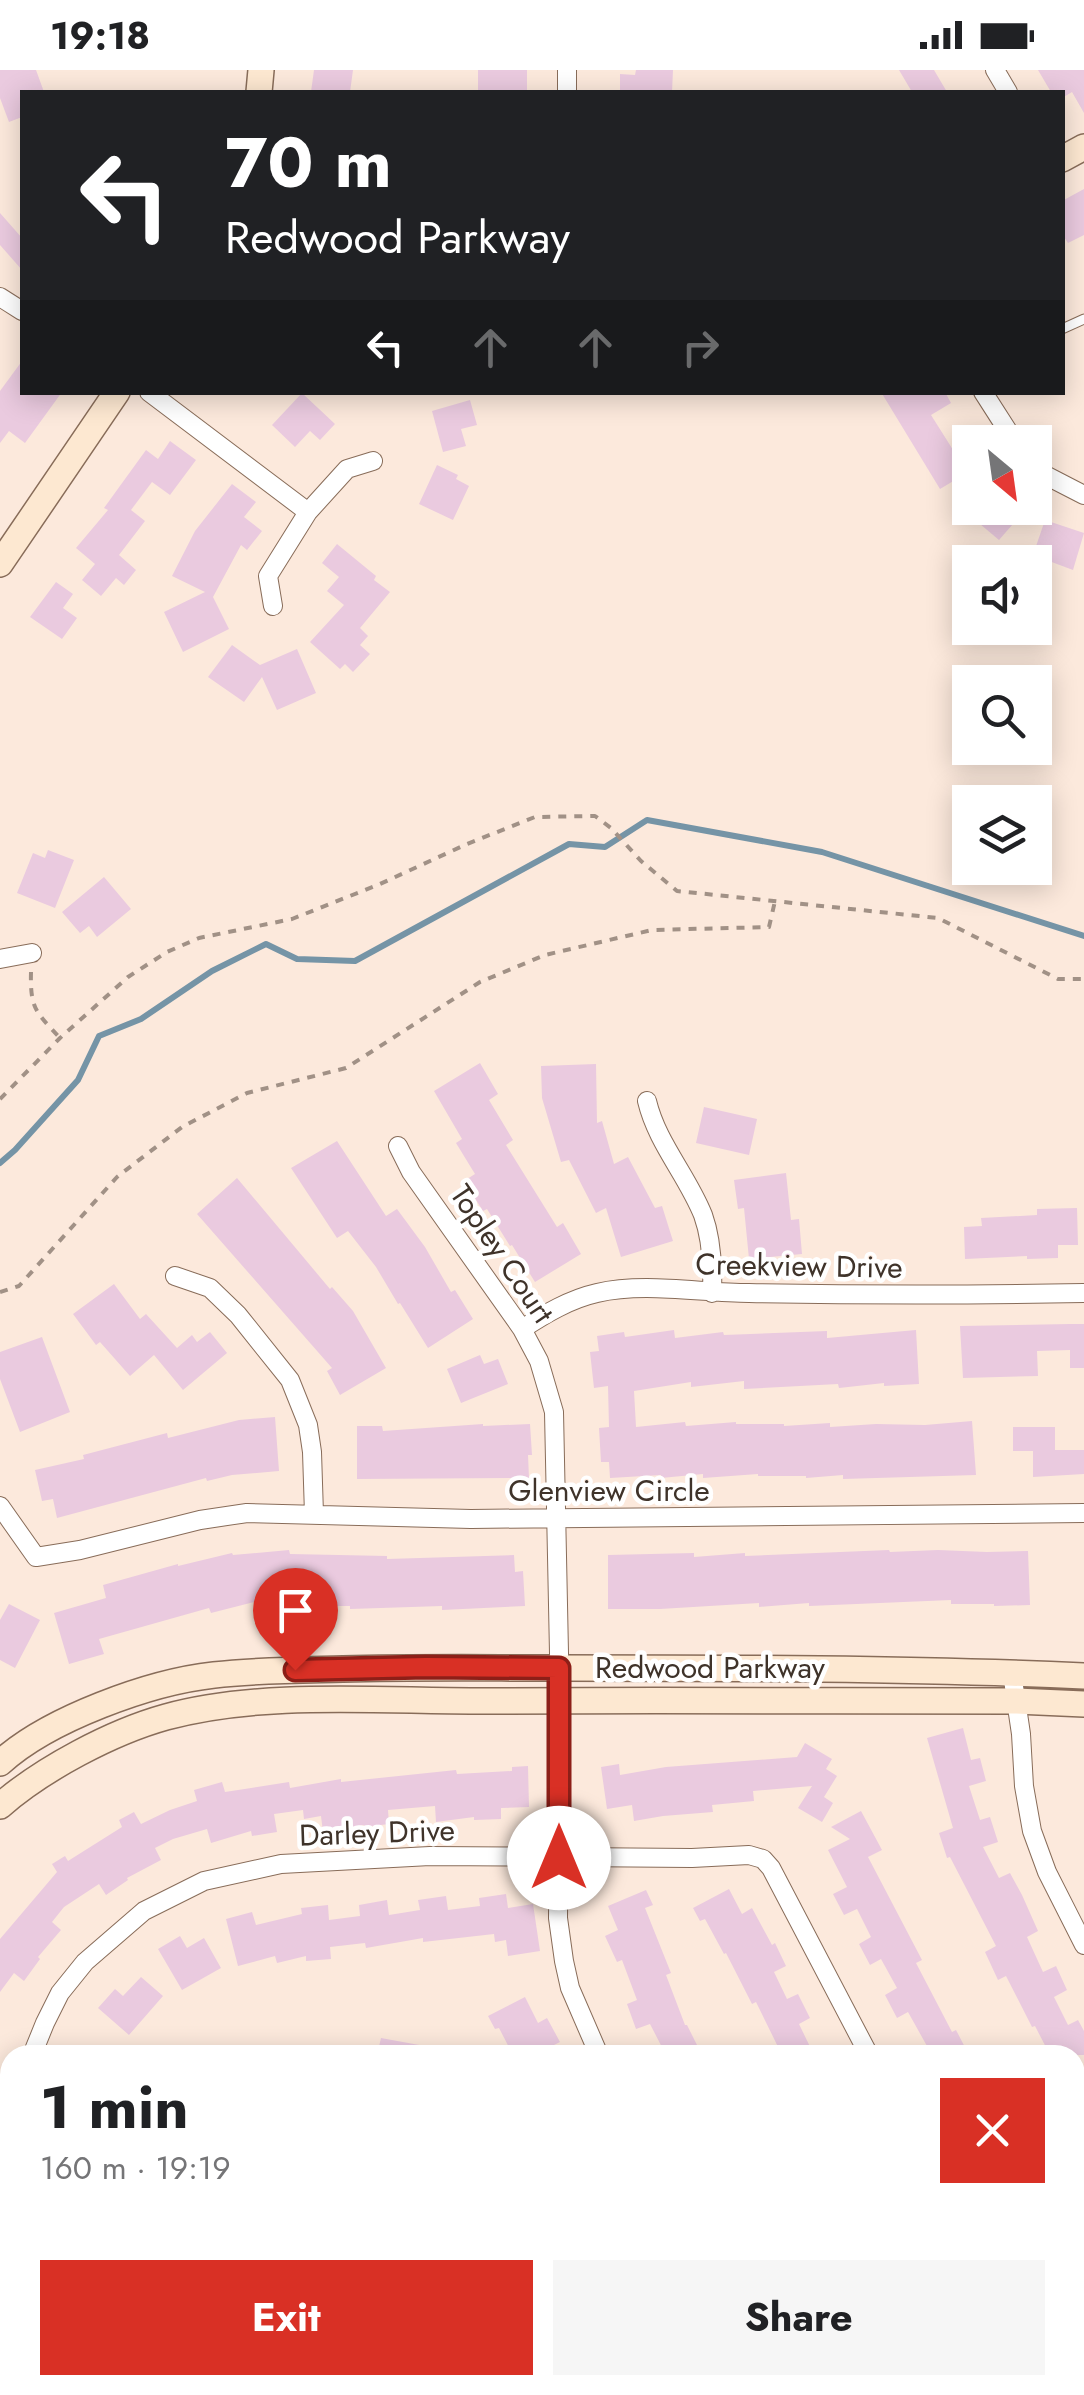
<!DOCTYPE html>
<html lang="en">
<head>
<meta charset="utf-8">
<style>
	:root { --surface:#fff; --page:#f6f6f6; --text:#202124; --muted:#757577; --accent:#d93025 }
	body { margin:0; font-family:Jost,sans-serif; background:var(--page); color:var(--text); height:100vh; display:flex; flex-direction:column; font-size:38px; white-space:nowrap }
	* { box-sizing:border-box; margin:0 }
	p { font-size:32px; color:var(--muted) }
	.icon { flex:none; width:55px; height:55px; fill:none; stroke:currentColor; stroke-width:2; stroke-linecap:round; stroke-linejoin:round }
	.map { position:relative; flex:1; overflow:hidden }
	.panel { position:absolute; left:0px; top:1975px; width:1085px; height:350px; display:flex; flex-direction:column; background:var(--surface); border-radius:30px 30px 0 0; box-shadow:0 5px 25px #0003 }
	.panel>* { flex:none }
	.banner { position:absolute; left:20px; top:20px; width:1045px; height:305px; border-radius:0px; box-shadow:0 5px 25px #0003; background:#202124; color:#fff; overflow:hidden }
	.needle { width:65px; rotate:151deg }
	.controls { position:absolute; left:952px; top:355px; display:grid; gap:20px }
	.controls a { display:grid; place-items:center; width:100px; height:100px; border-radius:0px; background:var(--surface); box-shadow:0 5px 25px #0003; font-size:50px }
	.pin { position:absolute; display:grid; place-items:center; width:85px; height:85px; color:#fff; margin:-102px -42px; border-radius:50% 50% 50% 0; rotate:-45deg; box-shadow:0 0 10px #0007 }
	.pin .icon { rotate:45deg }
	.me { position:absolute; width:110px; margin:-55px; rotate:0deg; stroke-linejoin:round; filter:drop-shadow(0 0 8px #0008) }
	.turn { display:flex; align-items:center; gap:35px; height:210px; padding:0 40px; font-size:45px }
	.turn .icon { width:130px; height:130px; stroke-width:2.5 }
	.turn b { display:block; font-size:70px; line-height:85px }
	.lanes { display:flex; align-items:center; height:95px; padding:0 40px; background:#0003; justify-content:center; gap:50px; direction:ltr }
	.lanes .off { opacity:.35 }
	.round { display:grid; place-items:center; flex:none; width:105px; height:105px; border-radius:0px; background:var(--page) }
	.head { display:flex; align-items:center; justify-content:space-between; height:170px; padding:0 40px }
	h1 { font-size:60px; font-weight:700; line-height:75px }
	.action { display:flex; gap:20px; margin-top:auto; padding:20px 40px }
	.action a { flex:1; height:115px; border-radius:0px; background:var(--accent); color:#fff; font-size:40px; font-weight:700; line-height:115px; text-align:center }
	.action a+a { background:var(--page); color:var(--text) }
	.status { display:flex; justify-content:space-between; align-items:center; height:70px; padding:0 50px; background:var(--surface); direction:ltr }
	.status svg { height:28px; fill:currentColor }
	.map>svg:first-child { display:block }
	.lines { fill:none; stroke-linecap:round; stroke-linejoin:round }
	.stream { stroke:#7594a6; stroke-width:6 }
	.building { fill:#eacadf }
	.lane-casing { stroke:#886c59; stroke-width:11 }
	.street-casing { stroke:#886c59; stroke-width:20 }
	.secondary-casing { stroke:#886c59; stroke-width:28 }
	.path { stroke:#a19186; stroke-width:4; stroke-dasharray:8 8; stroke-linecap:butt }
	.lane { stroke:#fff; stroke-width:9 }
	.street { stroke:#fff; stroke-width:18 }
	.secondary { stroke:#fde8d1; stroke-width:25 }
	.route-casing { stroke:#8d1f18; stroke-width:25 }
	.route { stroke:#d93025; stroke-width:18 }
	.labels { text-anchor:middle; stroke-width:9; stroke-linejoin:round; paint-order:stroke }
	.street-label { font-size:30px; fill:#3f332a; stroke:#fff }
</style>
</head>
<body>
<div class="status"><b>19:18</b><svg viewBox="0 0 49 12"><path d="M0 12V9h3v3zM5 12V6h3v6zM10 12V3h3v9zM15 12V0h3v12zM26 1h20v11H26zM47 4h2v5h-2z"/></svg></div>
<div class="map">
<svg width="1084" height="2325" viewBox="0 0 1084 2325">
	<rect width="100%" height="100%" fill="#fce9dc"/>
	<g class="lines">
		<!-- stream -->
		<path class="stream" d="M 0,1093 L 15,1080 L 78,1010 L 99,966 L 141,949 L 212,901 L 266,874 L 297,889 L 355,891 L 569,774 L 605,777 L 647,750 L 822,782 L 1084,866"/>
	</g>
	<!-- building -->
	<path class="building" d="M 0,0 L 36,0 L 44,22 L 22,22 L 22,47 L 9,52 L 0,28 Z
		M 314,0 L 353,0 L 350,22 L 311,22 Z
		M 478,0 L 527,0 L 527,21 L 478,21 Z
		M 636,0 L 673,0 L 672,22 L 620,22 L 620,4 L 635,5 Z
		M 899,0 L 934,0 L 947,22 L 912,22 Z
		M 1038,0 L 1084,0 L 1084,43 L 1072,22 L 1062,28 L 1062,22 L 1051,22 Z
		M 1084,119 L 1084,165 L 1068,173 L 1062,164 L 1062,131 Z
		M 0,143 L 22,168 L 22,200 L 0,175 Z
		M 22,291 L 22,322 L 62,322 L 25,373 L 9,361 L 0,373 L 0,321 Z
		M 881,322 L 945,322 L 951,333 L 931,345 L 955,383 L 970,374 L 970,401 L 940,419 Z
		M 302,323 L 335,354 L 320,370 L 310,361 L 295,377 L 272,355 Z
		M 470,330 L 477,355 L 461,359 L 466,376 L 443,382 L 432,341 Z
		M 170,371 L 196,390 L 170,425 L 152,412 L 131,440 L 145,451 L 119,485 L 136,500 L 124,515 L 116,508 L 101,526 L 82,510 L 95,494 L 76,478 L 108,440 L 104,438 L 146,380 L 158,389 Z
		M 437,395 L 458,405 L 456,409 L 469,416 L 453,450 L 419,434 Z
		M 232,414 L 256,432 L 244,447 L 262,461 L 247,480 L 241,475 L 213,527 L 229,559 L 183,582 L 164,542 L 205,522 L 172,506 L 195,461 Z
		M 961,438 L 1027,438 L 999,470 Z
		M 1045,450 L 1084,463 L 1073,500 L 1033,485 Z
		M 337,474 L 376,506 L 374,510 L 390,522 L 360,558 L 368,566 L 360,575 L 370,584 L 353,602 L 345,594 L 340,599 L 310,572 L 344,535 L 327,521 L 339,507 L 322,493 Z
		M 56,512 L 73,524 L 63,538 L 77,548 L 62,569 L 30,547 Z
		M 232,575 L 260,595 L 297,579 L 316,623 L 277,640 L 262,607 L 244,632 L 208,607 Z
		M 48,780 L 74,790 L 55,838 L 17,823 L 33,783 L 45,788 Z
		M 104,807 L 131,839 L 97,867 L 89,856 L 80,863 L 62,842 Z
		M 480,993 L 498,1024 L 489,1030 L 513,1070 L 506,1075 L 557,1157 L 563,1153 L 581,1184 L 535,1212 L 512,1175 L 510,1176 L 487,1139 L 483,1141 L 464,1111 L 475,1104 L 456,1073 L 462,1069 L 434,1021 Z
		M 596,994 L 597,1053 L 602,1051 L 614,1094 L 628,1087 L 655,1138 L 662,1136 L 673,1171 L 621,1187 L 606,1138 L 596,1143 L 569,1090 L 561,1092 L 542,1028 L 541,996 Z
		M 704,1037 L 757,1049 L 749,1085 L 696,1073 Z
		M 337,1071 L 386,1146 L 397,1139 L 425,1177 L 451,1222 L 455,1220 L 473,1249 L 428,1278 L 400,1233 L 398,1234 L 376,1197 L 348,1161 L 337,1168 L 291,1098 Z
		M 786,1103 L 791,1150 L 799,1149 L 802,1184 L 749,1189 L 744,1138 L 738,1139 L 734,1110 Z
		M 237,1108 L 330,1219 L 332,1217 L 353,1241 L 386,1298 L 340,1325 L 327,1301 L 332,1298 L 197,1144 Z
		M 1077,1138 L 1078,1175 L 1058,1175 L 1058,1188 L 1027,1189 L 1027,1186 L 965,1189 L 964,1157 L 982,1156 L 981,1148 L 1037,1145 L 1037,1139 Z
		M 114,1214 L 140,1249 L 146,1244 L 177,1278 L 192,1265 L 197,1272 L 210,1262 L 227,1283 L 183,1320 L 154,1285 L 130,1306 L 100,1272 L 96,1275 L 73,1244 Z
		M 1070,1254 L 1084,1254 L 1084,1298 L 1070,1298 L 1070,1280 L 1037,1281 L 1038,1306 L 963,1308 L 960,1256 Z
		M 674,1260 L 675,1268 L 723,1262 L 724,1265 L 827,1261 L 827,1268 L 916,1260 L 919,1314 L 884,1316 L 884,1313 L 839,1318 L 838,1314 L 744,1319 L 744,1311 L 691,1317 L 691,1312 L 634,1321 L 636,1357 L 685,1352 L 686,1356 L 736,1352 L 736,1354 L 784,1354 L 784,1356 L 830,1353 L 830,1357 L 876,1354 L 925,1355 L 972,1351 L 976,1405 L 843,1409 L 843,1405 L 806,1408 L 806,1406 L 758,1406 L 758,1404 L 703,1408 L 703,1404 L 661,1408 L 661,1405 L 610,1408 L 609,1392 L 601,1392 L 599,1358 L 609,1357 L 608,1316 L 594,1318 L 590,1282 L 599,1281 L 597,1266 L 624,1262 L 625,1267 Z
		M 42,1267 L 70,1342 L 20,1362 L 0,1309 L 0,1282 Z
		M 480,1285 L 484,1294 L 498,1289 L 508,1314 L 461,1333 L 447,1299 Z
		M 275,1347 L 279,1401 L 232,1405 L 207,1411 L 206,1408 L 57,1448 L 53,1429 L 42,1431 L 35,1400 L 84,1389 L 83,1385 L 167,1363 L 168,1368 L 239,1350 Z
		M 483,1354 L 483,1356 L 530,1354 L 532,1385 L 528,1385 L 529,1408 L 357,1409 L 357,1356 L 382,1356 L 383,1361 Z
		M 1013,1357 L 1055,1357 L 1055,1380 L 1084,1380 L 1084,1404 L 1033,1407 L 1033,1381 L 1013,1381 Z
		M 289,1480 L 290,1484 L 387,1486 L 387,1489 L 514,1485 L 515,1502 L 523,1501 L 525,1536 L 442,1540 L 442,1536 L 350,1539 L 350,1536 L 303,1536 L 303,1533 L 258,1537 L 258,1531 L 211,1543 L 209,1538 L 99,1569 L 104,1584 L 69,1594 L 54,1543 L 106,1528 L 103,1515 L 178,1494 L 178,1496 L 232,1483 L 233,1485 Z
		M 889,1480 L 890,1482 L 938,1480 L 987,1482 L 1028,1481 L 1030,1535 L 994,1536 L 994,1534 L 951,1534 L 951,1530 L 809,1536 L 809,1533 L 759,1537 L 759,1533 L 660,1539 L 608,1539 L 608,1485 L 694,1483 L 694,1487 L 745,1483 L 745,1486 Z
		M 9,1534 L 40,1550 L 15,1598 L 0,1590 L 0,1550 Z
		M 963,1658 L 971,1690 L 980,1688 L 986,1711 L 969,1716 L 980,1750 L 990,1747 L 998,1772 L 983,1777 L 999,1808 L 1010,1803 L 1022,1825 L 1038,1861 L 1027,1867 L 1043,1902 L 1056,1896 L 1067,1920 L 1054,1927 L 1068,1955 L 1078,1950 L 1084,1961 L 1084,1985 L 1050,1985 L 1035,1956 L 1032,1957 L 1006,1906 L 998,1910 L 985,1882 L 996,1876 L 950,1787 L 947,1788 L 939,1763 L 953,1758 L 927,1668 Z
		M 805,1673 L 832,1689 L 826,1699 L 837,1706 L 824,1727 L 833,1733 L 822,1752 L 798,1738 L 812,1716 L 753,1721 L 754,1731 L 712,1735 L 713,1742 L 663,1746 L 634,1751 L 632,1735 L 607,1739 L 601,1697 L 619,1694 L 620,1705 L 666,1697 L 797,1687 Z
		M 528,1696 L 529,1737 L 501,1738 L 501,1749 L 474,1750 L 474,1747 L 436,1752 L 435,1736 L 388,1740 L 389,1754 L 364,1757 L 364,1755 L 323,1762 L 321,1746 L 304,1749 L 303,1740 L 274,1744 L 277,1762 L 252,1766 L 251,1761 L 211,1773 L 207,1759 L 173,1769 L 155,1778 L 161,1790 L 127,1808 L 128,1810 L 106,1825 L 99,1814 L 64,1837 L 52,1852 L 61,1860 L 38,1887 L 40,1889 L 24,1911 L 14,1903 L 0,1922 L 0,1869 L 57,1802 L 52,1794 L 65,1786 L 68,1791 L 122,1757 L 119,1750 L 134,1742 L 141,1754 L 170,1740 L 197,1731 L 194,1720 L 222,1712 L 225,1722 L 289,1712 L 290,1718 L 341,1709 L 341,1712 L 456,1700 L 457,1704 L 512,1701 L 512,1697 Z
		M 861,1741 L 882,1780 L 868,1787 L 922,1890 L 916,1893 L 952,1962 L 956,1960 L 969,1985 L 932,1985 L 908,1942 L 897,1948 L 885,1925 L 897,1918 L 881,1889 L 870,1895 L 859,1874 L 871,1867 L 857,1839 L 844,1845 L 833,1824 L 847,1817 L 828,1780 L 850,1769 L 831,1757 Z
		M 729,1819 L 742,1844 L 752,1838 L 772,1875 L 775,1873 L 786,1896 L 774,1902 L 787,1929 L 798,1924 L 810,1948 L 799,1954 L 814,1985 L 782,1985 L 756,1932 L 752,1934 L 726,1883 L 724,1884 L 705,1849 L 700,1851 L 693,1838 Z
		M 646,1820 L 653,1835 L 645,1838 L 671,1903 L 666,1905 L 685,1955 L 687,1955 L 702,1985 L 666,1985 L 650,1954 L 636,1959 L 627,1934 L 637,1930 L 622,1890 L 617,1892 L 605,1866 L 618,1860 L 608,1836 Z
		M 506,1824 L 508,1838 L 533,1834 L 540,1881 L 508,1886 L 506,1870 L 495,1872 L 494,1864 L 423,1872 L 423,1868 L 366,1878 L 365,1873 L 330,1877 L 331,1889 L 306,1891 L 306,1886 L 277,1893 L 275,1886 L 238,1896 L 226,1849 L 252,1842 L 256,1855 L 302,1844 L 301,1838 L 328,1835 L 329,1850 L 360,1846 L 359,1835 L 387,1830 L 389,1845 L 420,1840 L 418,1830 L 446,1826 L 448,1840 L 480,1836 L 479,1828 Z
		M 180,1866 L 187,1878 L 204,1868 L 221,1898 L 182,1920 L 158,1879 Z
		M 141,1907 L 163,1926 L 129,1965 L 98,1938 L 115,1919 L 123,1926 Z
		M 525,1927 L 538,1953 L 547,1948 L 560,1972 L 534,1985 L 513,1985 L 499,1958 L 495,1959 L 488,1946 Z
		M 381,1968 L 430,1977 L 430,1985 L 377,1985 Z"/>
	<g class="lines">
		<defs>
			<path id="lane" d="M 1062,259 L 1084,249"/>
			<path id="street" d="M 567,0 L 567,22
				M 995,0 L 1008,22
				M 0,227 L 22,241
				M 149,322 L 308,442
				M 983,322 L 1015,372
				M 1035,395 L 1047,406 L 1084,425
				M 273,536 L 268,506 L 308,442 L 347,399 L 373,391
				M 0,889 L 32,883
				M 647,1031 C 657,1073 687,1105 703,1145 C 712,1170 713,1196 712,1223
				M 398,1076 L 411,1102 L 522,1259 L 539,1291 L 554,1342 L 560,1631 L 558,1848 L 564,1891 L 570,1918 L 599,1985
				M 175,1206 L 210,1218 L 238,1245 L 290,1310 L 308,1355 L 312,1382 L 314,1444
				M 522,1259 C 545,1244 570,1229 597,1223 C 644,1212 701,1223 749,1223 C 861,1225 972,1225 1084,1223
				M 0,1436 L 36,1487 L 80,1480 L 200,1450 L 247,1443 L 471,1449 L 1084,1443
				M 1012,1603 L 1021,1664 L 1024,1716 L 1032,1761 L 1047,1802 L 1084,1875
				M 32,1985 L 45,1953 L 60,1923 L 85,1892 L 144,1841 L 204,1811 L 281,1794 L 430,1786 L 692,1788 L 749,1785 L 763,1789 L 771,1798 L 869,1985
				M 0,2069 L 10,2043
				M 0,2255 L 10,2260
				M 137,2315 L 163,2325
				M 752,2315 L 757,2325
				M 1043,2315 L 1050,2325
				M 446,2325 L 467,2315"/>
			<path id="secondary" d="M 259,22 L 261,0
				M 1062,89 L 1084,77
				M 0,494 L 117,322
				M 0,1693 C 48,1649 150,1612 214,1605 C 257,1600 300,1600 343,1599 C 413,1597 484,1598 555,1598 C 731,1598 908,1598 1084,1606
				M 0,1736 C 42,1699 112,1662 166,1647 C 260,1621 378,1631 476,1631 C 656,1630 836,1631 1016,1631 L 1084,1634"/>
		</defs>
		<!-- lane casing -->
		<use href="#lane" class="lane-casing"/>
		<!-- street casing -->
		<use href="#street" class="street-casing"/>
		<!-- secondary casing -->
		<use href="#secondary" class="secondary-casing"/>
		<!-- path -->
		<path class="path" d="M 31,902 C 30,939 36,942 60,968
			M 0,1029 L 60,968 L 128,907 L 167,882 L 199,868 L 292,849 L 380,814 L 467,774 L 535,747 L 595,746 L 611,758 L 641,791 L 677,821 L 938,848 L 1058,909 L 1084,909
			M 0,1222 L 19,1216 L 117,1107 L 182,1057 L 247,1023 L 346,998 L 480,912 L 545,885 L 652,860 L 769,857 L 775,831"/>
		<!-- lane -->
		<use href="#lane" class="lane"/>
		<!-- street -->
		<use href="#street" class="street"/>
		<!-- secondary -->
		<use href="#secondary" class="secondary"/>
	</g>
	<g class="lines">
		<defs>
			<path id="route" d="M 295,1600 L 426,1597 L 559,1598 L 559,1788"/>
		</defs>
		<!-- route casing -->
		<use href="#route" class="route-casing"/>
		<!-- route -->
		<use href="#route" class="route"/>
	</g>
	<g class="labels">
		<!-- street labels -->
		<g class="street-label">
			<text transform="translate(502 1184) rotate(56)" y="10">Topley Court</text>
			<text transform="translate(799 1196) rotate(1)" y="10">Creekview Drive</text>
			<text x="609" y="1431">Glenview Circle</text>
			<text x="710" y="1608">Redwood Parkway</text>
			<text transform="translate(377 1763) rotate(-2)" y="10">Darley Drive</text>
		</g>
	</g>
</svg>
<div class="controls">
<a><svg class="needle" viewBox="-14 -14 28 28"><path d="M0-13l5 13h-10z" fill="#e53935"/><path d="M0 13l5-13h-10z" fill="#757577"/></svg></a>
<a><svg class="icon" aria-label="sound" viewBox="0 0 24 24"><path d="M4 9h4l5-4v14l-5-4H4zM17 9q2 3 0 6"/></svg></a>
<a><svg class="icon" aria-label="search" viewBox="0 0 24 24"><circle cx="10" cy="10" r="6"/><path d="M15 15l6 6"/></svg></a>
<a><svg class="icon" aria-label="layers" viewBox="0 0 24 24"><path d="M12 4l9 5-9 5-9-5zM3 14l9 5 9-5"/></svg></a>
</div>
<div class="pin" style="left:295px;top:1600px;background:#d93025"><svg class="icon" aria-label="arrive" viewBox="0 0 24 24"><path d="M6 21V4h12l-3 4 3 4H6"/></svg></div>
<svg class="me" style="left:559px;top:1788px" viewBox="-20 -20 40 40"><circle r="19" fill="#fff"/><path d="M0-13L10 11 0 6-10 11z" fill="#d93025"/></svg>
<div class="banner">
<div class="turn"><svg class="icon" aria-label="left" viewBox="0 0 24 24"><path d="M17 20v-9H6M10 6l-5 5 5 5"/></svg><div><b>70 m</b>Redwood Parkway</div></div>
<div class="lanes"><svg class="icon" aria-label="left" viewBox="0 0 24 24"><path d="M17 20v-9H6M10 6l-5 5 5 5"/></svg><svg class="icon off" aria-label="ahead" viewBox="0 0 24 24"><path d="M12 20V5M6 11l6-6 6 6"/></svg><svg class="icon off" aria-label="ahead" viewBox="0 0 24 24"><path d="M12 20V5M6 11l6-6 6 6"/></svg><svg class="icon off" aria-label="right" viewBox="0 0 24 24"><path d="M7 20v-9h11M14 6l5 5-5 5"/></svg></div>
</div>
<section class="panel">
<div class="head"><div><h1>1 min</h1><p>160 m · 19:19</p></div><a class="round" style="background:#d93025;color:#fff"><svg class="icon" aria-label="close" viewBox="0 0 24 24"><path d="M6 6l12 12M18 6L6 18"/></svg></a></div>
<div class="action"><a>Exit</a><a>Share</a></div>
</section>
</div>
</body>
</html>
